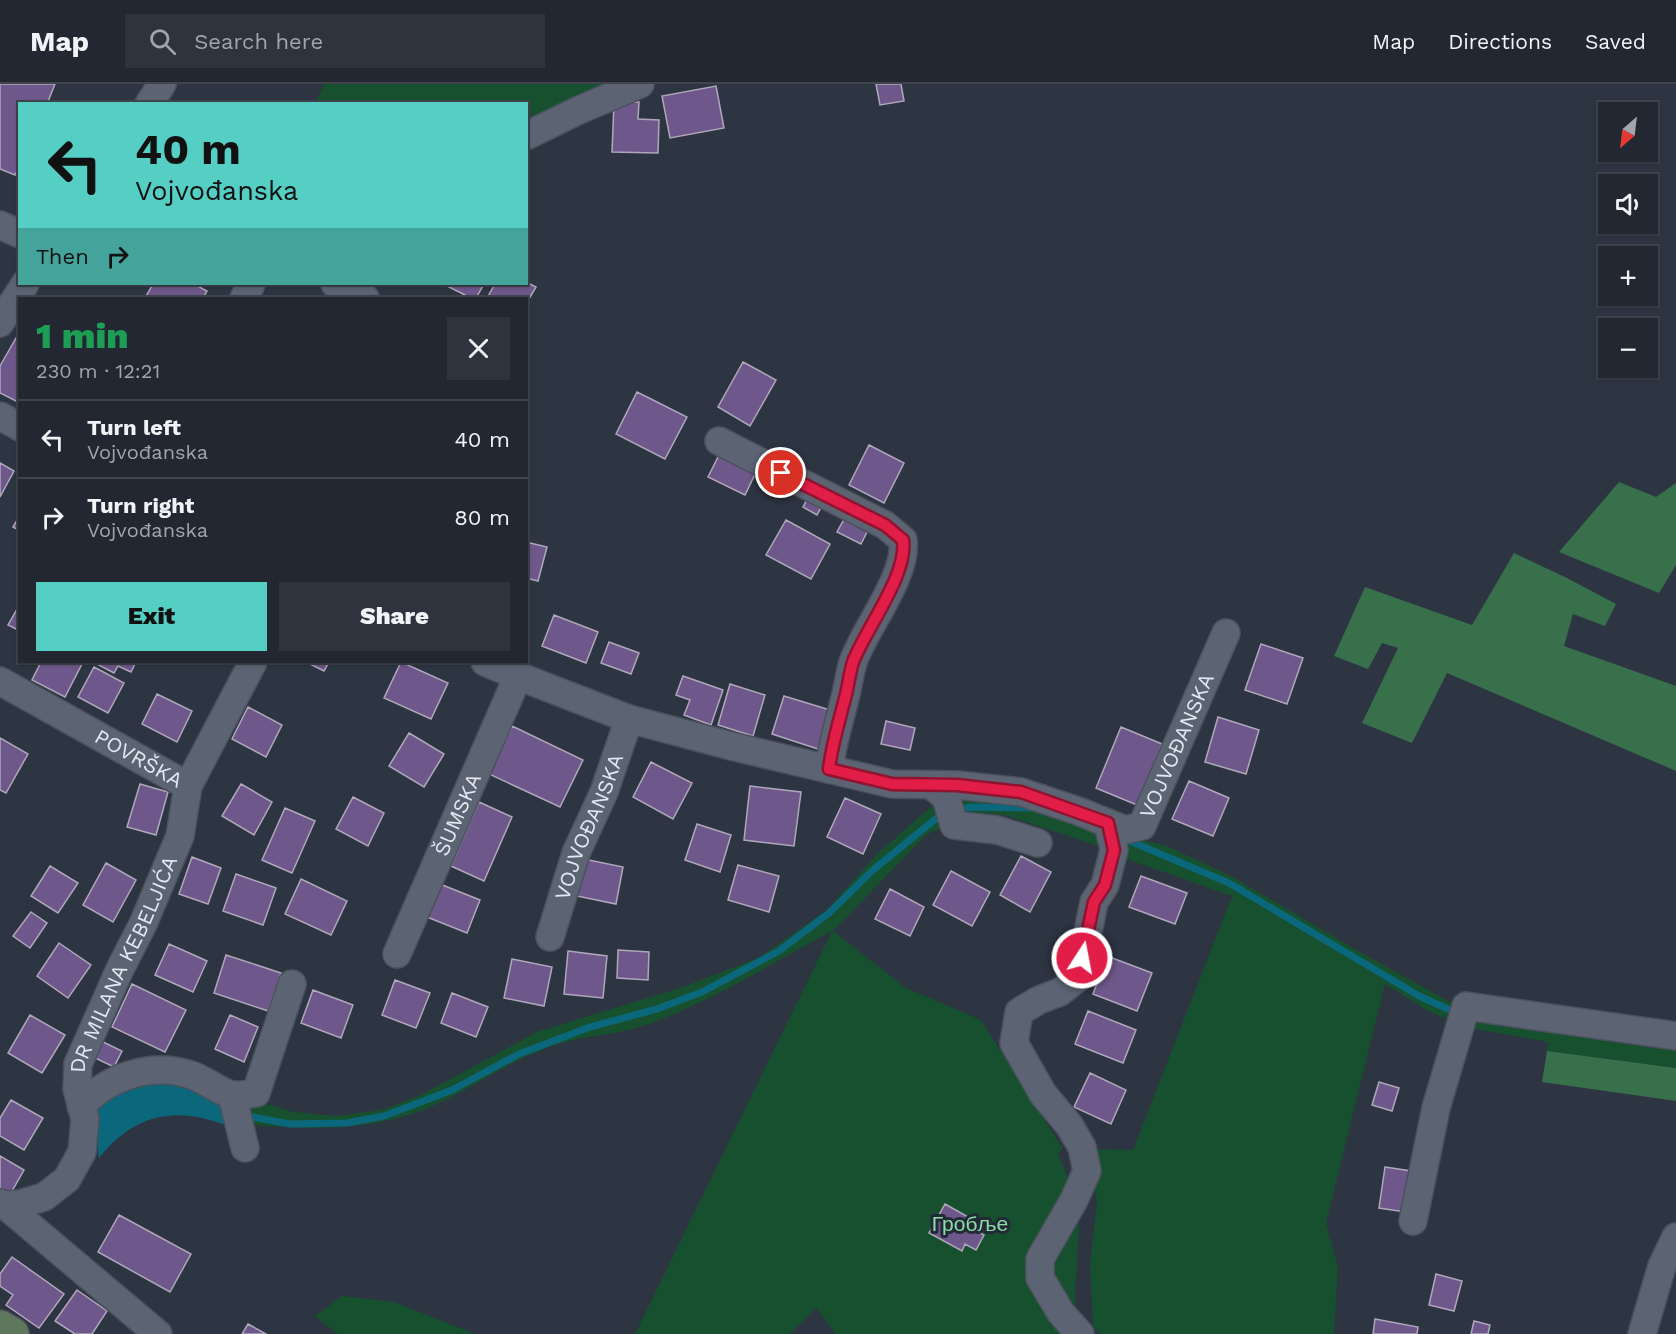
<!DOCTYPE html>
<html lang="en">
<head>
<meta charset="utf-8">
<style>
	:root { --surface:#222732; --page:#2e333e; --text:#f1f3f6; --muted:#a2a5ac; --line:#3f444d; --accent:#55cec4 }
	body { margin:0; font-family:"Work Sans",sans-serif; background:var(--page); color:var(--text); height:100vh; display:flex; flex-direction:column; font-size:22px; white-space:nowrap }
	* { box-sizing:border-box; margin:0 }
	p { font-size:20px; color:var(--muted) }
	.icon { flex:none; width:33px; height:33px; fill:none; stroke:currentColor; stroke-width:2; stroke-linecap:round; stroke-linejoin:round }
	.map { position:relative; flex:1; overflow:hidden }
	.panel { position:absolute; left:18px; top:213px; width:510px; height:366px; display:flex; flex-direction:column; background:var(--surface); border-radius:0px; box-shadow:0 2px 4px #0004,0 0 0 2px var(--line) }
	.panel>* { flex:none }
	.guide { position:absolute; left:18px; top:18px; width:510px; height:183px; border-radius:0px; box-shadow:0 2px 4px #0004,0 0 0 2px var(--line); background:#55cec4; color:#111; overflow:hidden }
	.needle { width:39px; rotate:208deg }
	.buttons { position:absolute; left:1598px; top:18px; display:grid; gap:12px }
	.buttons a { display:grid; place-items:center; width:60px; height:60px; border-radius:0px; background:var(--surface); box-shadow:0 2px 4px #0004,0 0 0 2px var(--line); font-size:30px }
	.pin { position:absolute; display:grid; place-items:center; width:51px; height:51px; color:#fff; margin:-26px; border:3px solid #fff; border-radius:50%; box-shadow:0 2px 6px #0007 }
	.me { position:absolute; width:66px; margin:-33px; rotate:11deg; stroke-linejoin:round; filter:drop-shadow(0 0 4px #0008) }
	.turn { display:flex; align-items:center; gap:21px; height:126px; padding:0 18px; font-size:27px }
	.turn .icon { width:78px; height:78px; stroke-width:2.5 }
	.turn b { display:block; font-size:42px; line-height:51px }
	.then { display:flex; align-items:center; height:57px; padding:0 18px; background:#0003; gap:12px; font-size:22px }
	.round { display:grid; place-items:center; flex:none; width:63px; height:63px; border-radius:0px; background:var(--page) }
	.summary { display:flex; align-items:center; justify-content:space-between; height:102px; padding:0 18px }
	h1 { font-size:36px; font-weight:800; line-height:45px; color:#1e9e55 }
	.cta { display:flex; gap:12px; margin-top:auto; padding:12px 18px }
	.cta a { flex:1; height:69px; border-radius:0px; background:var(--accent); color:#111; font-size:24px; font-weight:800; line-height:69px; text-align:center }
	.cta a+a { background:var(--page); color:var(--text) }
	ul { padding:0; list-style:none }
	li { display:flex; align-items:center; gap:18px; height:78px; padding:0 18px; border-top:2px solid var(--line) }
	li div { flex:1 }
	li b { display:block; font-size:22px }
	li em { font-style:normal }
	header { display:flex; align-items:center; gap:36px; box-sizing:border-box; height:84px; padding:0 30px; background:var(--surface); border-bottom:2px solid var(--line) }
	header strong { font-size:28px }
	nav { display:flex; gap:33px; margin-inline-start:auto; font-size:21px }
	.search { width:420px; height:54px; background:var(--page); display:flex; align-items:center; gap:15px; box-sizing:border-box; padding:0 21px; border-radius:0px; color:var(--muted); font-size:22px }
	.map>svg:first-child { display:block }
	.green { fill:#17502f }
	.forest { fill:#38704c }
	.water { fill:#0b687c }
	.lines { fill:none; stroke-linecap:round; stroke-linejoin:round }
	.stream { stroke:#0b687c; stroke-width:7 }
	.building { fill:#6e578a; stroke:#afa8ba; stroke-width:1.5 }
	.street-casing { stroke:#4b515c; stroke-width:30 }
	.secondary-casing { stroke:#4b515c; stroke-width:36 }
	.street { stroke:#5c6474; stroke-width:27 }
	.secondary { stroke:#5e775d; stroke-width:33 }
	.route-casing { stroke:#92132f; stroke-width:15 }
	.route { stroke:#e11d48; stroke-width:10 }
	.labels { text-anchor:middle; stroke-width:6; stroke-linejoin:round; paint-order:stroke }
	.street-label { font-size:21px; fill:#e3e8f1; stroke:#232a37 }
	.park-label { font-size:21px; fill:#8adda5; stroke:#232a37 }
</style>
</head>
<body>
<header>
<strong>Map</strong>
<div class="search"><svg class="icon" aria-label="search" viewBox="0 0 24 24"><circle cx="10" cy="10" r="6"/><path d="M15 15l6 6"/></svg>Search here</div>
<nav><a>Map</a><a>Directions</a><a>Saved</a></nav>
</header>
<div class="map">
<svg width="1676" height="1250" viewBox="0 0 1676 1250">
	<rect width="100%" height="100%" fill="#2d3442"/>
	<!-- green -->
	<path class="green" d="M 324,0 L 611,0 L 527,39 L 526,20 L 315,20 Z
		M 955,711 L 997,711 L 1096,739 L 1102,763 L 1005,731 L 968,728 Z
		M 940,715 L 945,742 L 926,751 L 833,847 L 906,904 L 981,936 L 1063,1065 L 1058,1069 L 1080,1126 L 1075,1211 L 1077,1250 L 836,1250 L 816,1224 L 790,1250 L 635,1250 L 832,847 C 772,879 713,917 649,940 C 616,952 580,951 547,964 C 500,981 460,1014 412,1030 C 361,1047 303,1045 250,1041 L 243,1014 L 294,1028 L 337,1032 L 381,1026 L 421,1011 L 537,948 L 683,903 L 760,873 L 827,826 L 877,770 Z
		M 1120,750 L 1167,762 L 1233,793 L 1360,868 L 1459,923 L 1453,937 L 1428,927 L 1385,900 L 1326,1139 L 1338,1183 L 1334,1250 L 1101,1250 L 1093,1243 L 1090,1180 L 1097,1119 L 1088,1065 L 1133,1066 L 1232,812 L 1121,773 Z
		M 1477,929 L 1676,959 L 1676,984 L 1547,967 L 1548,958 L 1470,944 Z
		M 342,1212 L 394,1218 L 475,1250 L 337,1250 L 315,1232 Z"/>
	<!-- forest -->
	<path class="forest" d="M 1619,398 L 1656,413 L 1676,399 L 1676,481 L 1659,509 L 1559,468 Z
		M 1514,469 L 1567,494 L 1616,520 L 1605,542 L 1573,530 L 1564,562 L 1676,602 L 1676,687 L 1447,589 L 1412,659 L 1362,639 L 1398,564 L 1382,559 L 1368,585 L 1334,572 L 1365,503 L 1472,541 Z
		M 1547,967 L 1676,984 L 1676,1017 L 1542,998 Z"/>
	<!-- water -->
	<path class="water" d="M 162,994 L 225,1016 L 230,1043 C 179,1021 134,1029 99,1074 L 92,1016 Z"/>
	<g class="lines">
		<!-- stream -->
		<path class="stream" d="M 957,727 L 969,723 L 1032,724
			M 1125,755 L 1229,799 L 1421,913 L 1457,929
			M 242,1031 L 290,1040 L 347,1039 L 384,1032 L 452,1006 L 519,970 L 590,943 L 657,925 L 702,908 L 779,867 L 829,829 L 873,786 L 938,733 L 946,730"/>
	</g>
	<!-- building -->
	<path class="building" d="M 0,0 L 55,0 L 47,20 L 20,20 L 20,81 L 15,91 L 0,85 Z
		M 876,0 L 901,0 L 904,17 L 880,21 Z
		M 716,2 L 724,44 L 670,54 L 662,12 Z
		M 614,18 L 639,18 L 638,35 L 659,36 L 658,69 L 612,68 Z
		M 526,198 L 536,203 L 526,220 L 526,214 L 487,214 L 495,200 L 526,200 Z
		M 153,200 L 194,200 L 207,207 L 203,214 L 145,214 Z
		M 446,200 L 484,200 L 476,214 L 471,214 L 445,201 Z
		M 20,247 L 20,319 L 0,309 L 0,282 Z
		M 743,278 L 776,296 L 750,342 L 718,323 Z
		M 637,308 L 687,333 L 665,375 L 616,350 Z
		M 869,361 L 904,379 L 884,419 L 849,401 Z
		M 721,367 L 757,386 L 745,411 L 708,393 Z
		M 0,379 L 14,387 L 0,413 Z
		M 810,410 L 824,418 L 817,431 L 803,423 Z
		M 848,428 L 871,440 L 861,460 L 837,448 Z
		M 20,431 L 20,447 L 13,443 Z
		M 786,436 L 830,460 L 811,495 L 766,471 Z
		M 526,458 L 547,463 L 538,497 L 526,494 Z
		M 20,520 L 20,547 L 8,541 Z
		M 554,531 L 598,548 L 586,579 L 542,562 Z
		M 609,558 L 639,569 L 631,590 L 601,579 Z
		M 1261,560 L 1303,574 L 1287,620 L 1245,606 Z
		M 41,578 L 83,578 L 65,613 L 32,596 Z
		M 93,578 L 136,578 L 131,588 L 118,582 L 114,589 Z
		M 306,578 L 329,578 L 324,587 Z
		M 401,578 L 448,599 L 431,635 L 384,614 Z
		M 94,583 L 124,599 L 108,629 L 78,613 Z
		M 683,592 L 723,606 L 711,641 L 684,631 L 690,616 L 676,611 Z
		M 730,600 L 765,611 L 753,652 L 718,641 Z
		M 157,610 L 192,627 L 177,658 L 142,640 Z
		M 784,612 L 830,626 L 818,665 L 772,650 Z
		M 248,623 L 282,641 L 266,673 L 232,655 Z
		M 1218,633 L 1259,646 L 1246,690 L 1205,678 Z
		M 886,637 L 915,644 L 910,666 L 881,660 Z
		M 512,642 L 583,676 L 560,723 L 489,690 Z
		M 1121,643 L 1162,660 L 1137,721 L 1096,704 Z
		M 409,649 L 444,670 L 424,703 L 389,682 Z
		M 0,654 L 28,670 L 6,709 L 0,706 Z
		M 651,678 L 692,699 L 673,735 L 633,713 Z
		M 1189,697 L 1229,714 L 1213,752 L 1172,735 Z
		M 140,700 L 168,708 L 156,751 L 127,743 Z
		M 241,700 L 272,718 L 254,751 L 222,732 Z
		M 750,702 L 801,708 L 794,762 L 744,756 Z
		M 353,713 L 384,729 L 368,762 L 336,745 Z
		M 845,714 L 881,730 L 863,770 L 827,753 Z
		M 479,718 L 512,733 L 484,797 L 451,782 Z
		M 285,724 L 315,737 L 292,789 L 262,776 Z
		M 697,740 L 731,751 L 720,788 L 685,776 Z
		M 1021,772 L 1051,788 L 1030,828 L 1000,811 Z
		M 192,773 L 221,784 L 208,820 L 179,810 Z
		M 579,774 L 623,783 L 616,820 L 572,811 Z
		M 106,779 L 136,796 L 113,838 L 83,821 Z
		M 738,781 L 779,792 L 769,828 L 728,816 Z
		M 50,782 L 78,799 L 58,829 L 31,812 Z
		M 951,787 L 990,808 L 972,842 L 933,821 Z
		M 236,790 L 276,804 L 263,841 L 223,827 Z
		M 1141,792 L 1187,809 L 1175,840 L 1129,823 Z
		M 301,795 L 347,817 L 331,851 L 285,830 Z
		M 435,798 L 480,816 L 467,849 L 422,831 Z
		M 890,805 L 924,823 L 910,852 L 875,835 Z
		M 31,828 L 47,839 L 30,864 L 13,852 Z
		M 59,859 L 91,881 L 68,914 L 37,892 Z
		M 169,860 L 207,877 L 193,908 L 155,891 Z
		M 618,866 L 649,868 L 648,896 L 617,894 Z
		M 568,867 L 607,872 L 603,914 L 564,910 Z
		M 226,871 L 281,889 L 268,927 L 214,909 Z
		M 1107,872 L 1152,889 L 1137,927 L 1093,910 Z
		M 512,875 L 552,883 L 544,922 L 504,914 Z
		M 395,896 L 430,909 L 416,944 L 382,931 Z
		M 132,900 L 186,926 L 165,968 L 112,943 Z
		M 313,906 L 353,921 L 341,954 L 301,939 Z
		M 452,909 L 488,923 L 476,953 L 441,939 Z
		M 1088,927 L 1136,946 L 1123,979 L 1075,960 Z
		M 30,931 L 65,951 L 42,989 L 8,969 Z
		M 230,931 L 258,943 L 244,978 L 215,965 Z
		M 101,957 L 122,967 L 114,983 L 93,973 Z
		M 1090,989 L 1126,1006 L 1111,1040 L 1074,1023 Z
		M 1379,998 L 1399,1004 L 1392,1027 L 1372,1021 Z
		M 11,1016 L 43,1034 L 24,1066 L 0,1052 L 0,1034 Z
		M 0,1072 L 24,1086 L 8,1114 L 0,1110 Z
		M 1385,1083 L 1411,1087 L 1405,1128 L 1379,1124 Z
		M 945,1120 L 977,1138 L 973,1145 L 984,1151 L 976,1166 L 965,1160 L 962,1167 L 929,1149 Z
		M 119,1131 L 191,1170 L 170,1208 L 98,1168 Z
		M 12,1173 L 64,1210 L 39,1244 L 6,1221 L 13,1211 L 0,1202 L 0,1190 Z
		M 1436,1190 L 1462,1197 L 1454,1227 L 1429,1221 Z
		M 77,1206 L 107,1227 L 92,1250 L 75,1250 L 55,1237 Z
		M 1375,1235 L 1418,1243 L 1417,1250 L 1373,1250 Z
		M 1474,1237 L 1490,1241 L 1488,1250 L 1471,1250 Z
		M 248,1240 L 266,1250 L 242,1250 Z"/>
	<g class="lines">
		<defs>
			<g id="street">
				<path d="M 149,20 L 162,0"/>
				<path d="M 526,52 L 577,27 L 640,0"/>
				<path d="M 0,141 L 20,150"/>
				<path d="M 335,200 L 365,214"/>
				<path d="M 244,214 L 251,200"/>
				<path d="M 0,239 L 25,200"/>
				<path d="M 0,332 L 20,343"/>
				<path d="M 719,357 L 885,441 L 903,456 C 908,491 865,544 853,578 C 849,591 848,605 844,618 C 838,642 832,661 829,685"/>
				<path id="s1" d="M 485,578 L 518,592 L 629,635 L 731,662 L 892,700 L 957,701 L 1021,708 L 1078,727 L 1125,746 L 1142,742 L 1226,549"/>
				<path id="s2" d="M 0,597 L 188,702"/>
				<path d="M 931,701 L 946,713 L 954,741 L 997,746 L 1038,759"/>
				<path id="s3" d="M 550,853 L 576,769 L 604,708 L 629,635"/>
				<path id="s4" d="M 397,870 L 518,592"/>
				<path d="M 232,1011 L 245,1064"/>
				<path d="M 81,1022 C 109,992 152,978 191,991 C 204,995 223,1010 233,1011 C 240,1012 249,1010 256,1009 L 292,900"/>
				<path id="s5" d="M 0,1119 L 5,1121 L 20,1120 L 44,1113 L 67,1095 L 82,1068 L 85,1035 L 77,1005 L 78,980 L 120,885 L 143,840 L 180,752 L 188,702 L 253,578"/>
				<path d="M 5,1121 L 158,1250"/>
				<path d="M 1413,1137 L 1436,1024 L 1466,922 L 1676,952"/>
				<path d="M 1080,1250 L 1061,1229 L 1040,1194 L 1040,1175 L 1074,1116 L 1087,1087 L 1082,1063 L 1069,1041 L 1043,1010 L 1014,959 L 1019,928 L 1039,916 L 1060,908 L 1079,893 L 1094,818 L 1105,801 L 1114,766 L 1108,739"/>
				<path d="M 1642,1250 L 1662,1182 L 1676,1153"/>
			</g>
			<path id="secondary" d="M 0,1243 L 12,1250"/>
		</defs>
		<!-- street casing -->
		<use href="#street" class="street-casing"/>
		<!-- secondary casing -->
		<use href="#secondary" class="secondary-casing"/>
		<!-- street -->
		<use href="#street" class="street"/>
		<!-- secondary -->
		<use href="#secondary" class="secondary"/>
	</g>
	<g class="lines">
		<defs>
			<path id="route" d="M 781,389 L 885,441 L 903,456 C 908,491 866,544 853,578 C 849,591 848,605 844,618 C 838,642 832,660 829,685 L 892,700 L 957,701 L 1021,708 L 1108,739 L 1114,766 L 1105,801 L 1094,818 L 1082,874"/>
		</defs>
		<!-- route casing -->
		<use href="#route" class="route-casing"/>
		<!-- route -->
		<use href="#route" class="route"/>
	</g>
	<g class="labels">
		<!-- street labels -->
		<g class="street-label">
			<text dy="7" stroke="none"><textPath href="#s1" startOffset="771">VOJVOĐANSKA</textPath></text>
			<text dy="7" stroke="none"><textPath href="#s2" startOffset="159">POVRŠKA</textPath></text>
			<text dy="7" stroke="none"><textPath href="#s4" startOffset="152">ŠUMSKA</textPath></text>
			<text dy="7" stroke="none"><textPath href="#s3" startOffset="117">VOJVOĐANSKA</textPath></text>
			<text dy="7" stroke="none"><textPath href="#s5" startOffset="304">DR MILANA KEBELJIĆA</textPath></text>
		</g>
		<!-- park labels -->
		<g class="park-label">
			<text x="970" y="1147">Гробље</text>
		</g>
	</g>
</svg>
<div class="buttons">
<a><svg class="needle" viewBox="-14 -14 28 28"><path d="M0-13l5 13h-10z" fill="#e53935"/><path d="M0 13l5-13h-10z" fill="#a2a5ac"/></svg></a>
<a><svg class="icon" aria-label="sound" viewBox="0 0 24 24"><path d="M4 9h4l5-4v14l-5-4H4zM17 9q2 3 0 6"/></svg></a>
<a>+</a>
<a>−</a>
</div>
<div class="pin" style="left:781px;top:389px;background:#d93025"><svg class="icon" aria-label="arrive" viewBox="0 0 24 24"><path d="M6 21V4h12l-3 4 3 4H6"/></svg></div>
<svg class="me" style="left:1082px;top:874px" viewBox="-20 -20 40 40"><circle r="17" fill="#e11d48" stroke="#fff" stroke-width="3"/><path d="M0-11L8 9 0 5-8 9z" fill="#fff"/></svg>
<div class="guide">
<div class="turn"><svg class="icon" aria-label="left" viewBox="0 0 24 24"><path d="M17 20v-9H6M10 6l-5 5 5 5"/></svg><div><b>40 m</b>Vojvođanska</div></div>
<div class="then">Then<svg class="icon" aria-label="right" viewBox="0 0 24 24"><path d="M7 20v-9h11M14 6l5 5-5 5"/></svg></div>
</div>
<section class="panel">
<div class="summary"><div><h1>1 min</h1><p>230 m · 12:21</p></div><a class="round"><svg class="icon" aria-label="close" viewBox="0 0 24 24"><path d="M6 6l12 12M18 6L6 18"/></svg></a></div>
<ul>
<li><svg class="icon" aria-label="left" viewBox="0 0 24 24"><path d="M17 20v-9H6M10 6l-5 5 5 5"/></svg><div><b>Turn left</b><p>Vojvođanska</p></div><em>40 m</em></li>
<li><svg class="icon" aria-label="right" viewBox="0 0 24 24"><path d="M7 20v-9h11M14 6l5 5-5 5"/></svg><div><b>Turn right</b><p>Vojvođanska</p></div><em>80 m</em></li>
</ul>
<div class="cta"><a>Exit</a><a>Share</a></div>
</section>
</div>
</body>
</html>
